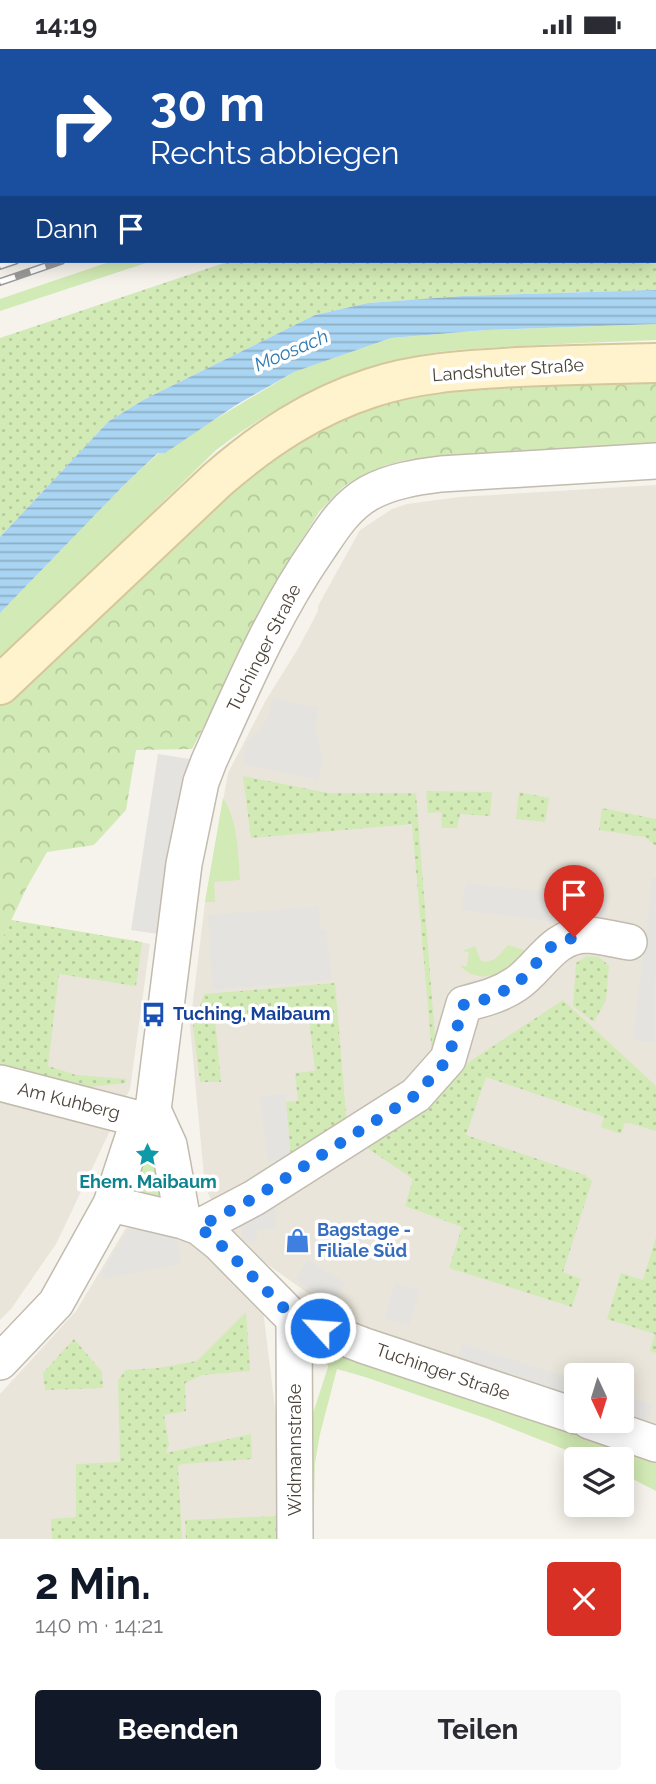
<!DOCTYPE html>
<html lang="de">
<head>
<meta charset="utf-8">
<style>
	:root { --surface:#fff; --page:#f7f7f7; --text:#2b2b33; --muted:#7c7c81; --accent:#111827 }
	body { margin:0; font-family:Raleway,sans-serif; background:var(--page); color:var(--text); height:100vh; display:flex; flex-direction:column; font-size:26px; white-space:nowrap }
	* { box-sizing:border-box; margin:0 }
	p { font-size:23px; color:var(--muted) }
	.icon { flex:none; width:38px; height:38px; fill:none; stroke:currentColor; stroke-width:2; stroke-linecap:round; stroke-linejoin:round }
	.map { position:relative; height:1490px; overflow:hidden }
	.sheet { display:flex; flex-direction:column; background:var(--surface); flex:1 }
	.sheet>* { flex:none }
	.guide { position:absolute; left:0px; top:0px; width:656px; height:214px; box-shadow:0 4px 18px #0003; background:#1a4fa0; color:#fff; overflow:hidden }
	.needle { width:46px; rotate:176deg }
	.controls { position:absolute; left:564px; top:1314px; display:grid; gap:14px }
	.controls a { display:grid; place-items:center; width:70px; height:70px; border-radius:7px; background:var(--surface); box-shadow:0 4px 18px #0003; font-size:35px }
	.pin { position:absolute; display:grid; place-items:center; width:60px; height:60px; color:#fff; margin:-72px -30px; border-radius:50% 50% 50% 0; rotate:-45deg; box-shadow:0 0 7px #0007 }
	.pin .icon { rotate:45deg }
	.me { position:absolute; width:77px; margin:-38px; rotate:296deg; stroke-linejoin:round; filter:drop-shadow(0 0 5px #0008) }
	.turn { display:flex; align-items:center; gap:24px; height:147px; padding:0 35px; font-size:32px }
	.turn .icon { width:91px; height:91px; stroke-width:2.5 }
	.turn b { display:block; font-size:49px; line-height:60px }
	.then { display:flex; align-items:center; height:66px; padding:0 35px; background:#0003; gap:14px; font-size:26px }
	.round { display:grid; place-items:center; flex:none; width:74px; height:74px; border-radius:7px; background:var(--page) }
	.headline { display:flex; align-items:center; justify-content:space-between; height:119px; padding:0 35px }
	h1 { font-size:42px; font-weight:700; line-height:52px; color:var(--accent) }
	.button { display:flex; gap:14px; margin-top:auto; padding:14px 35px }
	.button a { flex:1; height:80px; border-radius:7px; background:var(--accent); color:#fff; font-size:28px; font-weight:700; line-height:80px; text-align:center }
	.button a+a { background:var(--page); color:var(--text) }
	.status { display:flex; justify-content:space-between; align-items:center; height:49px; padding:0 35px; background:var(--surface); direction:ltr }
	.status svg { height:19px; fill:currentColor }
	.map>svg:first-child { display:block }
	.residential { fill:#eae5da }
	.grass { fill:#d2eab5 }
	.forest { fill:url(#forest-crowns) }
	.park { fill:url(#park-dots) }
	.parking { fill:#e5e3e0 }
	.water { fill:url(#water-rules) }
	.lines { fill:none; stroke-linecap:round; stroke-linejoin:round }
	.street-casing { stroke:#c2bbae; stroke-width:38 }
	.secondary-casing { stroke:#d6c79b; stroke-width:42 }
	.street { stroke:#fff; stroke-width:35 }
	.secondary { stroke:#fff3cd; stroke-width:38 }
	.rail-casing { stroke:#9a9a9a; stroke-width:8 }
	.rail { stroke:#fff; stroke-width:5; stroke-dasharray:16; stroke-linecap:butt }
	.route { stroke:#1a73e8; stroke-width:12; stroke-dasharray:0 21.6 }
	.labels { text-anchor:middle; stroke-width:7; stroke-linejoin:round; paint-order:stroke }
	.street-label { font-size:18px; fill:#4b4439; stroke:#fff }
	.transit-label { font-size:18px; font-weight:bold; fill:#164399; stroke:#fff; text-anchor:start }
	.culture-label { font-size:18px; font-weight:bold; fill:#0d838f; stroke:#fff }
	.shop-label { font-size:18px; font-weight:bold; fill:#366cbe; stroke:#fff; text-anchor:start }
	.water-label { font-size:19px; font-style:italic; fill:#2e7ab2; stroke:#fff }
</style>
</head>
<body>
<div class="status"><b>14:19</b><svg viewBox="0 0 49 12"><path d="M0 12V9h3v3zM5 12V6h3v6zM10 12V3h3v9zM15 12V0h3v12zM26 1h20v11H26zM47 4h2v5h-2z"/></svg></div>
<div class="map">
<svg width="656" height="1490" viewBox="0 0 656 1490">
	<defs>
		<pattern id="forest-crowns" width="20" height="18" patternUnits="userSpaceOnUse" patternTransform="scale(1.75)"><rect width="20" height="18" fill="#d2eab5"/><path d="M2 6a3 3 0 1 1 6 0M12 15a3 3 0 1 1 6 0" fill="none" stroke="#b6ca9c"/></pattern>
		<pattern id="park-dots" width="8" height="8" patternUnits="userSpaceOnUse" patternTransform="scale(1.75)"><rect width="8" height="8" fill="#d2eab5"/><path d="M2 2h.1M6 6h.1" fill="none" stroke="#b6ca9c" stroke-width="1.8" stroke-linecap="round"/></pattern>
		<pattern id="water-rules" width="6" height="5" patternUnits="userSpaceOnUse" patternTransform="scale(1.75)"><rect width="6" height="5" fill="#a9d4f2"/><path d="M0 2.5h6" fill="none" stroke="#8caec5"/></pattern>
	</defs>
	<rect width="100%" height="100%" fill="#f6f3ec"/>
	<!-- residential -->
	<path class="residential" d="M 656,436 L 656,1383 L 621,1372 L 621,1326 L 576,1326 L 576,1358 L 375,1292 L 229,1188 L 205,1138 L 190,977 L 205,853 L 228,724 L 266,651 L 299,598 L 318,562 L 318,557 L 360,481 L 392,460 L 407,455 L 459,448 Z
		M 11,871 L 150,895 L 130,1040 L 56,1195 L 11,1260 L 0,1271 L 0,895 Z
		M 126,1179 L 181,1190 L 214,1208 L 263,1261 L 276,1367 L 280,1490 L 0,1490 L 0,1345 L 76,1262 Z"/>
	<!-- grass -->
	<path class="grass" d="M 112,212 L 152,212 L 0,262 L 0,250 Z
		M 656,275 L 656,291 C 605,293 553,295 502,298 C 470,300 438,301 406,309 C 336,326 273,357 216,401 L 0,612 L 0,564 L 126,434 L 159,404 L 294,323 L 391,289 L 487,281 Z
		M 223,749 C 238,771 238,804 240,831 L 214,833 L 215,853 L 205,853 Z
		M 508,896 L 524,901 L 524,905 C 504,922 483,939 460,917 L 467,917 L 469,903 L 462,902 L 475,897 L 481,912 C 495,915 499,905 508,896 Z
		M 147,1096 L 153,1098 L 161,1150 L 126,1142 Z
		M 331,1306 L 369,1315 L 656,1412 L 656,1442 L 621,1424 L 621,1410 L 589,1410 L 488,1370 L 365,1328 L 337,1320 L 320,1385 L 315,1414 L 313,1490 L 308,1490 L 304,1392 L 328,1318 L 326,1310 Z"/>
	<!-- forest -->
	<path class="forest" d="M 656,332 L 656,398 L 506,402 L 406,411 L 386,416 L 354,431 L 343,438 L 319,463 L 296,500 L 192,700 L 136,701 L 126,761 L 94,796 L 47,803 L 27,838 L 0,895 L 0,655 L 129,531 L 216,452 L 296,390 L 383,352 L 467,338 Z"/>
	<!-- park -->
	<path class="park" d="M 656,67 L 656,241 L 463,247 L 368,254 L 315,266 L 145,350 L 109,372 L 0,488 L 0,289 L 230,212 L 654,212 Z
		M 243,727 L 328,744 L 416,744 L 436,1001 L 432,1005 L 412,775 L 251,789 Z
		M 426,742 L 492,743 L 490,767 L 460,765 L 457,779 L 442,779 L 441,763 L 428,764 Z
		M 519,743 L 549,749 L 545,773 L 516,770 Z
		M 602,759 L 656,770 L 656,797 L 645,788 L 599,781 Z
		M 11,871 L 142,893 L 136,937 L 59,925 L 48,1017 L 76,1026 L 126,1030 L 126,1034 L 69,1040 L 0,1022 L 0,895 Z
		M 587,907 L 599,908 L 609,917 L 606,951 L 594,973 L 573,957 L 576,914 Z
		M 335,934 L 347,1077 L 291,1111 L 286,1053 L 298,1052 L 295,1024 L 315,1022 L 308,961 L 215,971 L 221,1033 L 200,1033 L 193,977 L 204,945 Z
		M 563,951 L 656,1037 L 656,1082 L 625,1073 L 621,1085 L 601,1078 L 604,1068 L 486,1028 L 466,1086 L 585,1126 L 592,1132 L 563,1223 L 581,1230 L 572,1258 L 449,1219 L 462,1178 L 405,1157 L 413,1130 L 366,1098 L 428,1059 L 469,1013 Z
		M 656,1188 L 656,1304 L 650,1302 L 655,1285 L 607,1270 L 621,1224 L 643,1231 Z
		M 246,1263 L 250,1322 L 202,1326 L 185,1334 L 186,1362 L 164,1366 L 169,1395 L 166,1404 L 251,1385 L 252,1410 L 182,1415 L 178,1417 L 182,1490 L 52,1490 L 51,1470 L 76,1468 L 76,1415 L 120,1413 L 118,1331 L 126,1321 L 158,1319 L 197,1312 Z
		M 74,1290 L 102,1323 L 103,1339 L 45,1341 L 43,1324 Z
		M 280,1467 L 280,1490 L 186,1490 L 185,1471 Z"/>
	<!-- parking -->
	<path class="parking" d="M 273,648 L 319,659 L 315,679 L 323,710 L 318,731 L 242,715 L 246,693 L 260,681 L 268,668 Z
		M 158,705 L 190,710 L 164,886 L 131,881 Z
		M 652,829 L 656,829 L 655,994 L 633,991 Z
		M 466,834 L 608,850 L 604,879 L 461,861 Z
		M 319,857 L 321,881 L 326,880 L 332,931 L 212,941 L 208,866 Z
		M 285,1045 L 291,1111 L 268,1113 L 260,1047 Z
		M 274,1150 L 277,1179 L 256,1181 L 257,1192 L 243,1193 L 241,1171 Z
		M 129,1179 L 177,1189 L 182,1215 L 103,1230 L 102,1223 Z
		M 308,1211 L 346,1234 L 333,1254 L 296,1231 Z
		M 395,1234 L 420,1241 L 409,1277 L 384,1269 Z
		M 463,1294 L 576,1331 L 576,1358 L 455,1319 Z
		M 621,1346 L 653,1356 L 645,1380 L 621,1372 Z"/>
	<!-- water -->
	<path class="water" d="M 656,241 L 656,275 L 487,281 L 391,289 L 294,323 L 236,356 L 165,404 L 158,404 L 126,434 L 0,564 L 0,488 L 109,372 L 145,350 L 315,266 L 368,254 L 463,247 Z"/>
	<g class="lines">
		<defs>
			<path id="street" d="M 0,1034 L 139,1070
				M 111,1155 L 183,1172 L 199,1178 L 219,1194 L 294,1270 L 365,1297 L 576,1367
				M 183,1172 L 169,1096 L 153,1061 L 184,815 L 201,733 L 209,712 C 242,639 273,565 319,499 C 333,478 346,457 369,444 C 391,432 417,428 441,425 L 656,412
				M 199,1178 L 254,1149 L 416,1046 L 448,1010 L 464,955 C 483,950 500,946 516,935 C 540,919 552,887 586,886 C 599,886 615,891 629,893
				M 294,1270 L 295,1490
				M 0,1313 L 56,1254 L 111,1155 L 139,1070 L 153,1061
				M 589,1372 L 656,1395"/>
			<path id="secondary" d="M 0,636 L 217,431 C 263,391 312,358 371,339 C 418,323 469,321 518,318 C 564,316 610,315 656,314"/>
		</defs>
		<!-- street casing -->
		<use href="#street" class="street-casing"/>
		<!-- secondary casing -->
		<use href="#secondary" class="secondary-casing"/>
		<!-- street -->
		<use href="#street" class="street"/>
		<!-- secondary -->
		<use href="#secondary" class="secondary"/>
		<defs>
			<path id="rail" d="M 625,2 L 631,0
				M 654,13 L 656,13
				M 0,217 L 15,212
				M 0,233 L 61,212"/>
		</defs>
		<!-- rail casing -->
		<use href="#rail" class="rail-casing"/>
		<!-- rail -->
		<use href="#rail" class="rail"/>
	</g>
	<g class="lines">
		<!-- route -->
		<path class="route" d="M 320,1279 L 294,1269 L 219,1194 L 199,1178 L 254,1149 L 416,1046 L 448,1010 L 464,955 L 491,949 L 518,934 L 551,898 L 574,888"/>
	</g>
	<!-- icons -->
	<defs>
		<symbol id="bus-bare" viewBox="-9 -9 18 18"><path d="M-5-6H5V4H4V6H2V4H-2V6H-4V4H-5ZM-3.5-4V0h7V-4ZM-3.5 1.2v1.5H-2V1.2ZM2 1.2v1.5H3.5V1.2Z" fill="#1a4fb4" stroke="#fff" stroke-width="2.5" paint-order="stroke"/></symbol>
		<symbol id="sight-bare" viewBox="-9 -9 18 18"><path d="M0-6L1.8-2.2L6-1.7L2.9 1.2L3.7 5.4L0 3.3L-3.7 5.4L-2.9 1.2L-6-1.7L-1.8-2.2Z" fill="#0f9aa8" stroke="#fff" stroke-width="2.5" paint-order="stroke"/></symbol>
		<symbol id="shop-bare" viewBox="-9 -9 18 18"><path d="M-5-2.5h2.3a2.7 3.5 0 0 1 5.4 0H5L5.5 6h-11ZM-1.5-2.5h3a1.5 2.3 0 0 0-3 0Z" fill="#3f7fe0" stroke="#fff" stroke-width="2.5" paint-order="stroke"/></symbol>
	</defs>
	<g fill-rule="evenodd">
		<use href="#bus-bare" x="136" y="948" width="35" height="35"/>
		<use href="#sight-bare" x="130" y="1088" width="35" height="35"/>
		<use href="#shop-bare" x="280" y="1174" width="35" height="35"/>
	</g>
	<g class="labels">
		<!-- street labels -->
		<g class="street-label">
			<text transform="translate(508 321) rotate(-4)" y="6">Landshuter Straße</text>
			<text transform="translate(264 599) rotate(-63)" y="6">Tuchinger Straße</text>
			<text transform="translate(69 1052) rotate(14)" y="6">Am Kuhberg</text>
			<text transform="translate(443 1323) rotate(19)" y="6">Tuchinger Straße</text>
			<text transform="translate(295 1401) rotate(-90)" y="6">Widmannstraße</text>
		</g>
		<!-- transit labels -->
		<g class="transit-label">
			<text x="173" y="971">Tuching, Maibaum</text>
		</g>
		<!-- culture labels -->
		<g class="culture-label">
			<text x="148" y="1139">Ehem. Maibaum</text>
		</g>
		<!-- shop labels -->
		<g class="shop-label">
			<text x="317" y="1187">Bagstage -<tspan x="317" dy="21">Filiale Süd</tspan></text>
		</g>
		<!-- water labels -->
		<g class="water-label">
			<text transform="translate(291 301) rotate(-23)" y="7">Moosach</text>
		</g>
	</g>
</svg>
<div class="controls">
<a><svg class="needle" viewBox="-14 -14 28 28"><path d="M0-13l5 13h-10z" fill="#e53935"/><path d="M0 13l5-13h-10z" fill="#7c7c81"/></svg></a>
<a><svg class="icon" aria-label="layers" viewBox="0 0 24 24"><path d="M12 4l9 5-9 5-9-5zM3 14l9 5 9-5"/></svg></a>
</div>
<div class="pin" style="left:574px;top:888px;background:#d93025"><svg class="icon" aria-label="arrive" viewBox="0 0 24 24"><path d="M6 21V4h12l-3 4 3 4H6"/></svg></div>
<svg class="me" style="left:320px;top:1279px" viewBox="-20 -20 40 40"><circle r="17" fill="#1a73e8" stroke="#fff" stroke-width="3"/><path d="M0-11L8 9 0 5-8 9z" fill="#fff"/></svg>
<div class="guide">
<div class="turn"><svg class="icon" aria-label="right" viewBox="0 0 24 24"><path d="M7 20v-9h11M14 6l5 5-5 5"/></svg><div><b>30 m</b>Rechts abbiegen</div></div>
<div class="then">Dann<svg class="icon" aria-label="arrive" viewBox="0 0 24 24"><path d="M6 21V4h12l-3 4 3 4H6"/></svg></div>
</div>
</div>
<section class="sheet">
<div class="headline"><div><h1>2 Min.</h1><p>140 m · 14:21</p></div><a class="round" style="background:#d93025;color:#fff"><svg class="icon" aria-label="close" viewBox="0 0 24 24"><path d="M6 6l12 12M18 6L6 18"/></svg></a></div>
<div class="button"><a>Beenden</a><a>Teilen</a></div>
</section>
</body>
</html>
